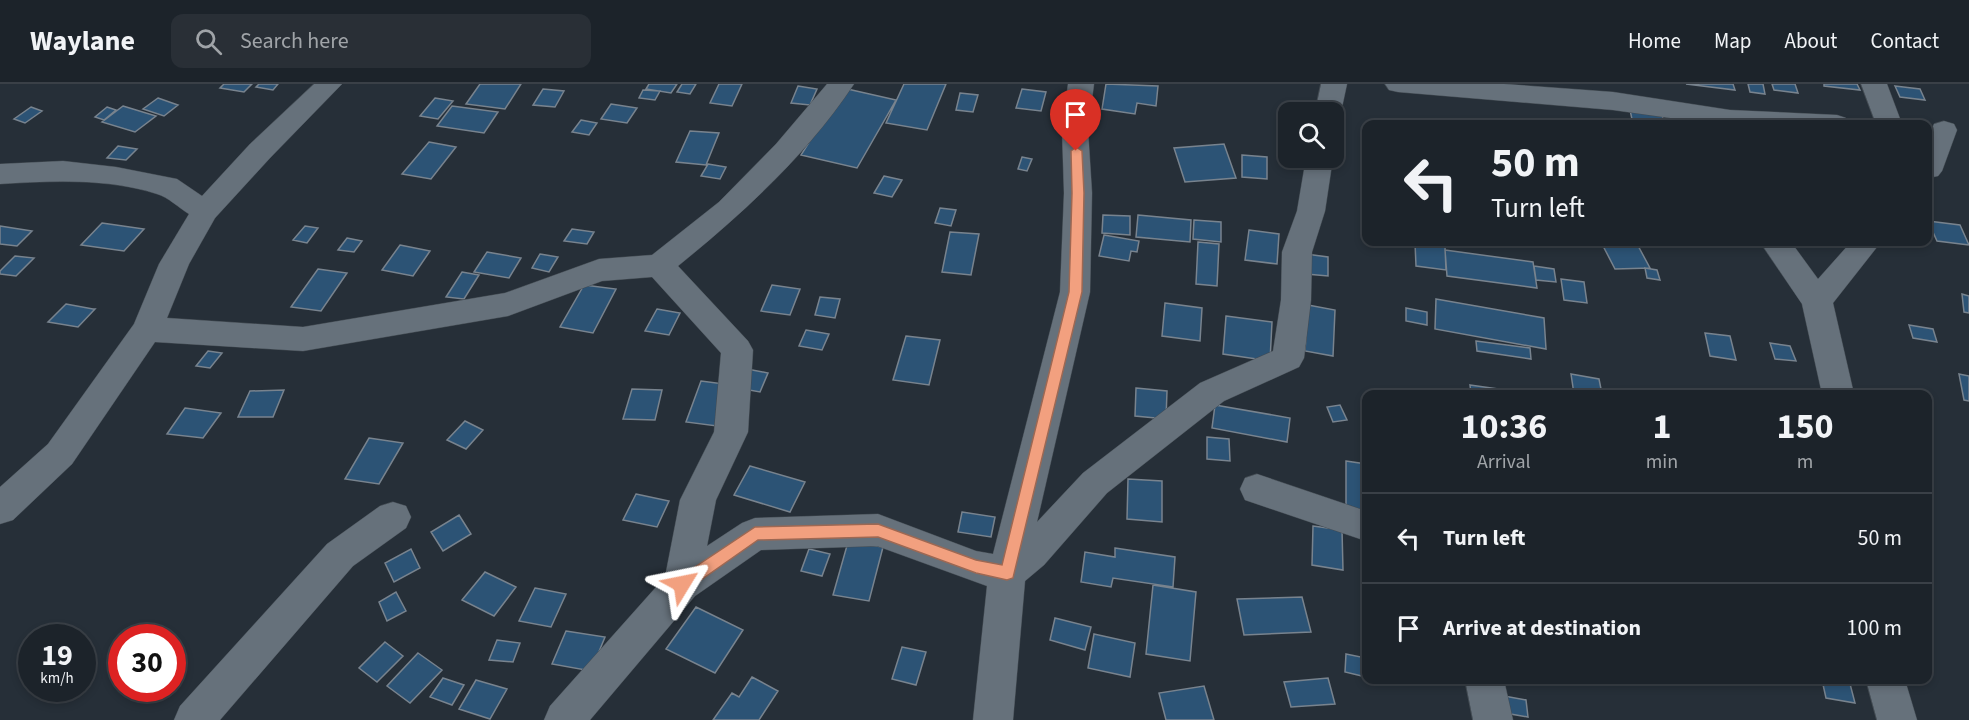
<!DOCTYPE html>
<html lang="en">
<head>
<meta charset="utf-8">
<style>
	:root { --surface:#1c232a; --page:#292f36; --text:#f1f3f6; --muted:#a0a4a8; --line:#3a4047 }
	body { margin:0; font-family:"Source Sans 3",sans-serif; background:var(--page); color:var(--text); height:100vh; display:flex; flex-direction:column; font-size:22px; white-space:nowrap }
	* { box-sizing:border-box; margin:0 }
	p { font-size:20px; color:var(--muted) }
	.icon { flex:none; width:33px; height:33px; fill:none; stroke:currentColor; stroke-width:2; stroke-linecap:round; stroke-linejoin:round }
	.map { position:relative; flex:1; overflow:hidden }
	.drawer { position:absolute; left:1362px; top:306px; width:570px; height:294px; display:flex; flex-direction:column; background:var(--surface); border-radius:12px; box-shadow:0 3px 9px #0003,0 0 0 2px var(--line) }
	.drawer>* { flex:none }
	.hud { position:absolute; left:1362px; top:36px; width:570px; height:126px; border-radius:12px; box-shadow:0 3px 9px #0003,0 0 0 2px var(--line); background:#1c232a; color:var(--text); overflow:hidden }
	.fabs { position:absolute; left:1278px; top:18px; display:grid; gap:12px }
	.fabs a { display:grid; place-items:center; width:66px; height:66px; border-radius:12px; background:var(--surface); box-shadow:0 3px 9px #0003,0 0 0 2px var(--line); font-size:30px }
	.speed { position:absolute; left:18px; top:540px; display:flex; gap:12px; font-size:30px; font-weight:700; text-align:center }
	.speed>* { display:grid; place-content:center; width:78px; height:78px; border-radius:50%; background:var(--surface); box-shadow:0 3px 9px #0003,0 0 0 2px var(--line); line-height:1 }
	.speed small { font-size:15px; font-weight:400 }
	.speed .limit { border:9px solid #d22; background:#fff; color:#111 }
	.pin { position:absolute; display:grid; place-items:center; width:51px; height:51px; color:#fff; margin:-62px -26px; border-radius:50% 50% 50% 0; rotate:-45deg; box-shadow:0 0 6px #0007 }
	.pin .icon { rotate:45deg }
	.me { position:absolute; width:66px; margin:-33px; rotate:55deg; stroke-linejoin:round; filter:drop-shadow(0 0 4px #0008) }
	.turn { display:flex; align-items:center; gap:21px; height:126px; padding:0 30px; font-size:27px }
	.turn .icon { width:78px; height:78px; stroke-width:2.5 }
	.turn b { display:block; font-size:42px; line-height:51px }
	.eta { display:flex; justify-content:space-evenly; align-items:center; height:102px; text-align:center }
	.eta b { font-size:36px; font-weight:700; line-height:42px }
	ul { padding:0; list-style:none }
	li { display:flex; align-items:center; gap:18px; height:90px; padding:0 30px; border-top:2px solid var(--line) }
	li div { flex:1 }
	li b { display:block; font-size:22px }
	li em { font-style:normal }
	header { display:flex; align-items:center; gap:36px; box-sizing:border-box; height:84px; padding:0 30px; background:var(--surface); border-bottom:2px solid var(--line) }
	header strong { font-size:28px }
	nav { display:flex; gap:33px; margin-inline-start:auto; font-size:21px }
	.search { width:420px; height:54px; background:var(--page); display:flex; align-items:center; gap:15px; box-sizing:border-box; padding:0 21px; border-radius:12px; color:var(--muted); font-size:22px }
	.map>svg:first-child { display:block }
	.building { fill:#2c5375; stroke:#78838e; stroke-width:1.5 }
	.lines { fill:none; stroke-linecap:round; stroke-linejoin:round }
	.minor-casing { stroke:#434b52; stroke-width:1 }
	.minor { fill:#66717b; fill-rule:evenodd }
	.route { fill:#f2a07f; stroke:#9d6853; stroke-width:1.5 }
</style>
</head>
<body>
<header>
<strong>Waylane</strong>
<div class="search"><svg class="icon" aria-label="search" viewBox="0 0 24 24"><circle cx="10" cy="10" r="6"/><path d="M15 15l6 6"/></svg>Search here</div>
<nav><a>Home</a><a>Map</a><a>About</a><a>Contact</a></nav>
</header>
<div class="map">
<svg width="1969" height="636" viewBox="0 0 1969 636">
	<rect width="100%" height="100%" fill="#262f38"/>
	<!-- building -->
	<path class="building" d="M 224,0 L 252,0 L 244,8 L 220,4 Z
		M 259,0 L 278,0 L 273,6 L 256,3 Z
		M 480,0 L 521,0 L 505,25 L 466,20 Z
		M 649,0 L 677,0 L 671,9 L 646,5 Z
		M 682,0 L 696,0 L 690,10 L 677,8 Z
		M 719,0 L 742,0 L 732,22 L 710,19 Z
		M 904,0 L 946,0 L 927,46 L 886,39 Z
		M 1106,0 L 1158,2 L 1156,22 L 1137,19 L 1135,30 L 1102,25 Z
		M 1686,0 L 1733,0 L 1735,6 Z
		M 1748,0 L 1763,0 L 1765,10 L 1750,8 Z
		M 1772,0 L 1795,0 L 1798,9 L 1774,6 Z
		M 1824,0 L 1857,0 L 1860,6 L 1824,2 Z
		M 798,2 L 817,5 L 810,21 L 791,19 Z
		M 1895,2 L 1920,5 L 1925,16 L 1900,13 Z
		M 843,4 L 896,16 L 857,84 L 801,71 Z
		M 543,5 L 564,7 L 555,23 L 533,21 Z
		M 1022,5 L 1046,8 L 1041,27 L 1016,24 Z
		M 643,6 L 660,7 L 655,16 L 639,14 Z
		M 960,9 L 978,11 L 973,28 L 956,26 Z
		M 158,14 L 178,21 L 164,32 L 143,25 Z
		M 435,14 L 453,17 L 438,35 L 420,32 Z
		M 611,20 L 637,24 L 627,39 L 601,35 Z
		M 123,22 L 156,32 L 135,48 L 102,38 Z
		M 452,22 L 498,28 L 484,49 L 437,42 Z
		M 31,23 L 42,27 L 25,39 L 14,35 Z
		M 107,23 L 116,26 L 104,36 L 95,33 Z
		M 1630,26 L 1662,30 L 1664,40 L 1633,40 Z
		M 581,36 L 597,39 L 589,51 L 572,48 Z
		M 690,47 L 719,49 L 706,81 L 676,78 Z
		M 429,58 L 456,63 L 431,95 L 402,90 Z
		M 1224,60 L 1236,94 L 1185,98 L 1174,64 Z
		M 118,62 L 137,65 L 126,76 L 107,74 Z
		M 1242,71 L 1267,73 L 1267,95 L 1242,93 Z
		M 1022,73 L 1032,75 L 1027,87 L 1018,85 Z
		M 708,80 L 726,83 L 720,95 L 701,92 Z
		M 884,92 L 902,96 L 892,113 L 874,109 Z
		M 940,124 L 956,126 L 951,142 L 935,139 Z
		M 1103,131 L 1130,132 L 1130,151 L 1102,149 Z
		M 1138,131 L 1191,136 L 1190,158 L 1136,153 Z
		M 1194,136 L 1221,138 L 1221,158 L 1193,155 Z
		M 1928,137 L 1960,141 L 1969,161 L 1937,157 Z
		M 102,139 L 144,145 L 124,167 L 81,161 Z
		M 0,142 L 32,147 L 17,162 L 0,160 Z
		M 305,142 L 318,144 L 307,159 L 293,156 Z
		M 572,145 L 594,148 L 587,160 L 564,157 Z
		M 1249,146 L 1279,150 L 1277,180 L 1245,176 Z
		M 950,148 L 979,150 L 971,191 L 942,188 Z
		M 1104,151 L 1139,157 L 1137,168 L 1131,167 L 1129,177 L 1099,172 Z
		M 347,154 L 362,157 L 354,168 L 338,166 Z
		M 1198,158 L 1219,160 L 1217,202 L 1196,200 Z
		M 1601,158 L 1636,158 L 1650,184 L 1615,185 Z
		M 1415,159 L 1445,163 L 1446,186 L 1416,182 Z
		M 400,161 L 430,167 L 413,192 L 382,186 Z
		M 1445,166 L 1533,178 L 1537,204 L 1447,192 Z
		M 487,168 L 521,174 L 509,194 L 474,188 Z
		M 540,170 L 558,173 L 549,188 L 532,184 Z
		M 1306,170 L 1328,173 L 1328,192 L 1306,190 Z
		M 15,172 L 34,174 L 16,192 L 0,190 L 0,187 Z
		M 1534,182 L 1554,185 L 1556,198 L 1536,196 Z
		M 1645,184 L 1657,186 L 1660,196 L 1647,194 Z
		M 318,185 L 347,189 L 321,227 L 291,223 Z
		M 462,188 L 479,191 L 464,215 L 446,213 Z
		M 1561,195 L 1584,198 L 1587,219 L 1564,216 Z
		M 584,201 L 616,205 L 593,249 L 560,243 Z
		M 772,201 L 800,205 L 790,231 L 761,227 Z
		M 1962,210 L 1969,212 L 1969,229 L 1964,228 Z
		M 820,213 L 840,215 L 835,234 L 815,231 Z
		M 1436,215 L 1544,234 L 1546,265 L 1435,245 Z
		M 1165,219 L 1202,224 L 1200,257 L 1162,252 Z
		M 66,220 L 93,225 L 95,225 L 78,243 L 48,238 Z
		M 1308,221 L 1335,226 L 1333,272 L 1305,267 Z
		M 1406,224 L 1427,228 L 1427,241 L 1406,237 Z
		M 657,225 L 680,229 L 669,251 L 645,247 Z
		M 1226,232 L 1272,238 L 1270,277 L 1223,270 Z
		M 1909,241 L 1933,245 L 1937,258 L 1913,254 Z
		M 806,246 L 829,250 L 822,266 L 799,262 Z
		M 1705,249 L 1730,252 L 1736,276 L 1710,272 Z
		M 906,252 L 940,256 L 929,301 L 893,296 Z
		M 1476,257 L 1530,264 L 1531,275 L 1477,267 Z
		M 1770,259 L 1790,262 L 1796,277 L 1775,275 Z
		M 208,267 L 222,269 L 210,284 L 196,282 Z
		M 747,285 L 768,289 L 760,308 L 738,304 Z
		M 1571,290 L 1599,295 L 1602,310 L 1574,310 Z
		M 1959,290 L 1969,292 L 1969,317 L 1964,316 Z
		M 701,297 L 732,301 L 717,342 L 686,338 Z
		M 1470,301 L 1498,305 L 1499,310 L 1471,310 Z
		M 1136,304 L 1167,307 L 1166,335 L 1135,332 Z
		M 632,305 L 662,306 L 655,336 L 623,335 Z
		M 284,306 L 273,333 L 238,333 L 250,307 Z
		M 1215,321 L 1290,334 L 1287,358 L 1212,344 Z
		M 1340,321 L 1347,336 L 1333,338 L 1327,323 Z
		M 185,324 L 221,329 L 203,354 L 167,350 Z
		M 465,337 L 483,346 L 466,365 L 447,356 Z
		M 1207,353 L 1229,355 L 1230,377 L 1207,375 Z
		M 369,354 L 403,359 L 379,400 L 345,395 Z
		M 1346,377 L 1366,380 L 1366,430 L 1346,427 Z
		M 750,382 L 805,398 L 790,428 L 734,411 Z
		M 1128,395 L 1162,397 L 1162,438 L 1127,435 Z
		M 636,410 L 669,417 L 657,443 L 623,436 Z
		M 962,428 L 995,433 L 991,453 L 958,448 Z
		M 459,431 L 471,450 L 443,467 L 431,448 Z
		M 1313,442 L 1342,446 L 1343,486 L 1312,481 Z
		M 848,458 L 883,463 L 869,517 L 833,511 Z
		M 1115,464 L 1175,473 L 1173,503 L 1113,494 L 1111,503 L 1081,498 L 1085,468 L 1115,473 Z
		M 411,465 L 420,484 L 394,498 L 385,479 Z
		M 809,465 L 830,470 L 822,492 L 801,487 Z
		M 485,488 L 516,503 L 494,532 L 462,516 Z
		M 1153,501 L 1196,508 L 1190,577 L 1146,570 Z
		M 535,504 L 566,510 L 551,543 L 519,537 Z
		M 396,508 L 406,527 L 387,537 L 379,518 Z
		M 1302,513 L 1311,548 L 1244,551 L 1237,515 Z
		M 696,523 L 743,546 L 715,589 L 666,565 Z
		M 1055,534 L 1091,543 L 1085,566 L 1050,556 Z
		M 566,547 L 605,553 L 591,587 L 552,580 Z
		M 1094,550 L 1135,559 L 1130,593 L 1088,584 Z
		M 497,556 L 520,559 L 513,578 L 489,576 Z
		M 385,558 L 403,572 L 377,598 L 359,584 Z
		M 902,563 L 926,568 L 916,601 L 892,595 Z
		M 418,569 L 442,586 L 410,619 L 387,602 Z
		M 1346,570 L 1366,574 L 1366,593 L 1345,588 Z
		M 752,593 L 778,607 L 759,636 L 713,636 L 732,609 L 739,613 Z
		M 443,594 L 464,601 L 452,621 L 430,613 Z
		M 1328,594 L 1335,620 L 1291,623 L 1284,598 Z
		M 476,596 L 507,605 L 490,635 L 459,625 Z
		M 1822,596 L 1849,596 L 1855,619 L 1826,614 Z
		M 1204,602 L 1214,636 L 1166,636 L 1159,609 Z
		M 1504,612 L 1526,616 L 1528,633 L 1505,629 Z"/>
	<g class="lines">
		<defs>
			<path id="minor" d="M 314,0 L 342,0 L 270,74 L 215,134 L 189,180 L 167,234 L 303,243 L 505,209 L 599,175 L 652,171 L 719,118 L 776,60 L 827,0 L 854,0 C 808,70 742,130 678,182 L 748,257 L 753,266 L 748,348 L 716,416 L 707,462 L 742,439 L 755,434 L 878,430 L 976,467 L 993,470 L 1060,208 L 1064,109 L 1062,46 L 1068,0 L 1094,0 L 1088,46 L 1092,109 L 1090,208 L 1037,438 L 1083,389 L 1200,299 L 1273,267 L 1281,216 L 1282,168 L 1297,127 L 1306,74 L 1333,74 L 1325,127 L 1312,168 L 1311,216 L 1304,274 L 1299,283 L 1224,317 L 1107,409 L 1044,481 L 1025,497 L 1013,636 L 973,636 L 987,502 L 877,462 L 761,466 L 695,512 L 590,636 L 544,636 L 550,622 L 665,493 L 680,416 L 714,348 L 721,269 L 652,193 L 602,197 L 508,232 L 303,267 L 155,258 L 72,380 L 13,436 L 0,440 L 0,403 L 48,360 L 134,240 L 159,180 L 189,130 C 179,124 168,113 157,110 C 107,94 52,97 0,100 L 0,80 L 63,77 L 116,83 L 177,95 L 202,112 L 250,60 Z
				M 1321,0 L 1347,0 L 1341,28 L 1337,34 L 1334,35 L 1334,28 L 1315,28 Z
				M 1385,0 L 1504,0 L 1613,8 L 1730,26 L 1837,31 L 1846,34 L 1850,40 L 1713,40 L 1613,26 L 1398,8 L 1389,6 Z
				M 1861,0 L 1887,0 L 1902,40 L 1876,40 Z
				M 1944,37 L 1954,40 L 1957,46 L 1942,87 L 1938,92 L 1928,94 L 1928,54 L 1934,40 Z
				M 1760,158 L 1791,158 L 1818,195 L 1851,158 L 1881,158 L 1833,219 L 1854,310 L 1822,310 L 1802,220 Z
				M 1257,390 L 1366,427 L 1366,457 L 1245,416 L 1240,405 L 1245,394 Z
				M 393,418 L 406,422 L 411,433 L 406,444 L 353,482 L 220,636 L 174,636 L 180,622 L 327,460 L 380,422 Z
				M 1465,596 L 1504,596 L 1513,636 L 1473,636 Z
				M 1866,596 L 1905,596 L 1917,636 L 1877,636 Z"/>
		</defs>
		<!-- minor casing -->
		<use href="#minor" class="minor-casing"/>
		<!-- minor -->
		<use href="#minor" class="minor"/>
	</g>
	<!-- route -->
	<path class="route" d="M 1076,63 L 1082,67 L 1084,109 L 1082,208 L 1013,494 L 1007,496 L 976,489 L 878,453 L 758,456 L 688,505 L 682,507 L 677,505 L 675,500 L 677,495 L 755,443 L 878,440 L 976,476 L 1002,481 L 1069,208 L 1072,109 L 1071,67 Z"/>
</svg>
<div class="fabs">
<a><svg class="icon" aria-label="search" viewBox="0 0 24 24"><circle cx="10" cy="10" r="6"/><path d="M15 15l6 6"/></svg></a>
</div>
<div class="speed"><div>19<small>km/h</small></div><div class="limit">30</div></div>
<div class="pin" style="left:1076px;top:67px;background:#d93025"><svg class="icon" aria-label="arrive" viewBox="0 0 24 24"><path d="M6 21V4h12l-3 4 3 4H6"/></svg></div>
<svg class="me" style="left:682px;top:500px" viewBox="-20 -20 40 40"><path d="M0-17L14 15 0 8-14 15z" fill="#f2a07f" stroke="#fff" stroke-width="4"/></svg>
<div class="hud">
<div class="turn"><svg class="icon" aria-label="left" viewBox="0 0 24 24"><path d="M17 20v-9H6M10 6l-5 5 5 5"/></svg><div><b>50 m</b>Turn left</div></div>
</div>
<section class="drawer">
<div class="eta">
<div><b>10:36</b><p>Arrival</p></div>
<div><b>1</b><p>min</p></div>
<div><b>150</b><p>m</p></div>
</div>
<ul>
<li><svg class="icon" aria-label="left" viewBox="0 0 24 24"><path d="M17 20v-9H6M10 6l-5 5 5 5"/></svg><div><b>Turn left</b></div><em>50 m</em></li>
<li><svg class="icon" aria-label="arrive" viewBox="0 0 24 24"><path d="M6 21V4h12l-3 4 3 4H6"/></svg><div><b>Arrive at destination</b></div><em>100 m</em></li>
</ul>
</section>
</div>
</body>
</html>
